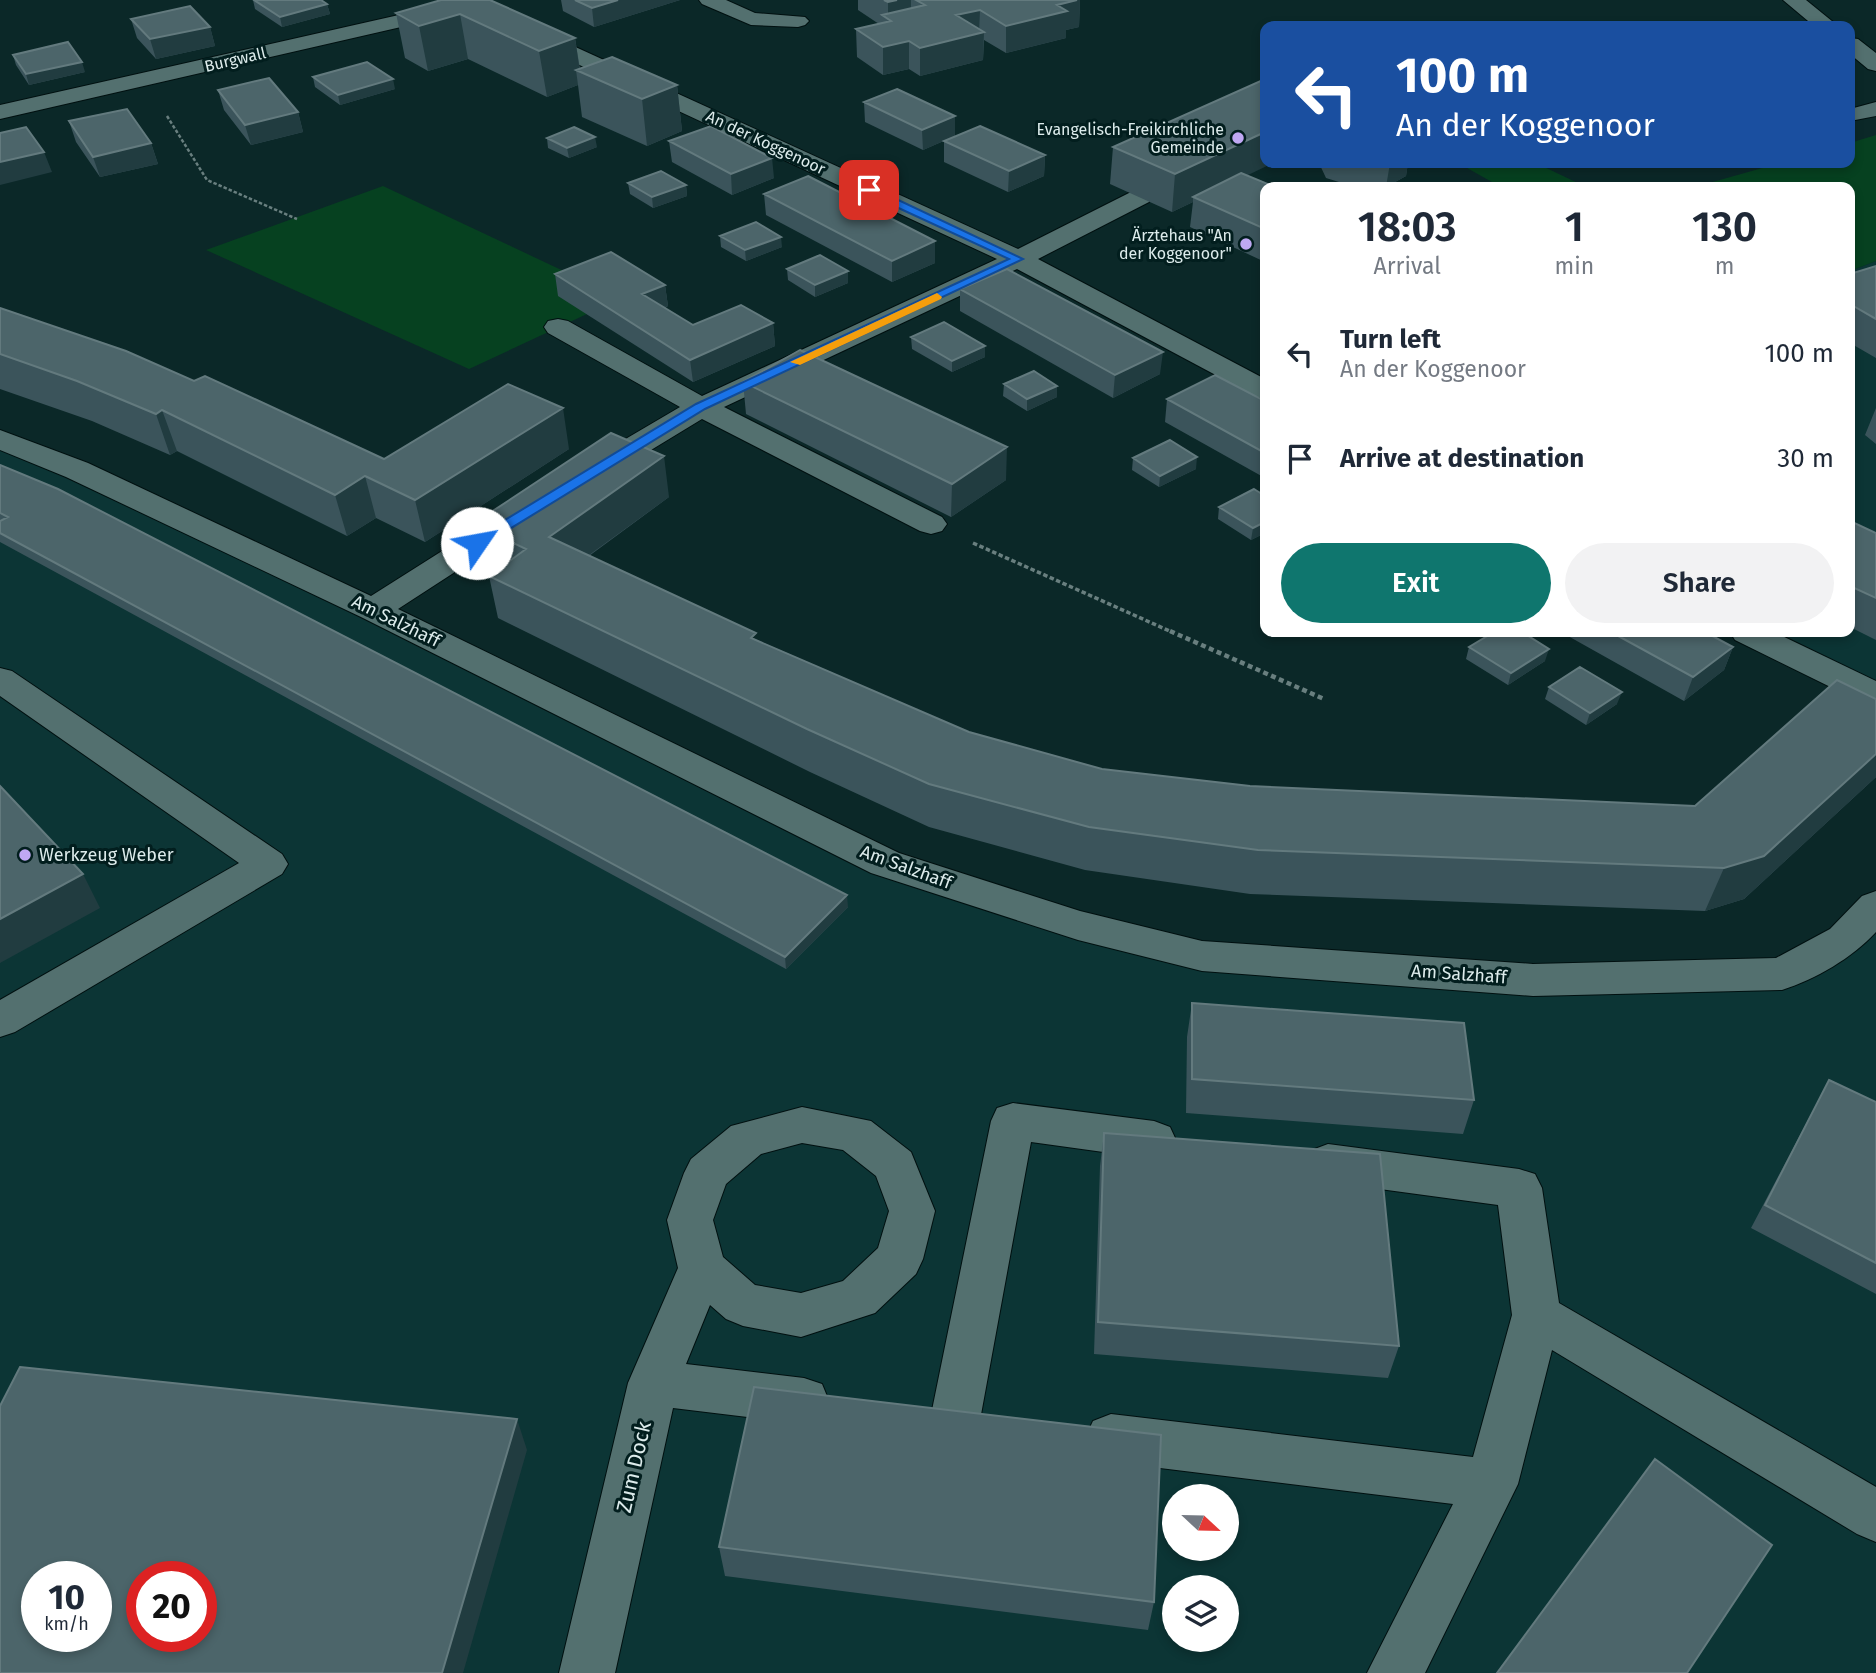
<!DOCTYPE html>
<html lang="en">
<head>
<meta charset="utf-8">
<style>
	:root { --surface:#fff; --page:#f2f2f3; --text:#1f2937; --muted:#747a83; --accent:#0f766e }
	body { margin:0; font-family:"Fira Sans",sans-serif; background:var(--page); color:var(--text); height:100vh; display:flex; flex-direction:column; font-size:26px; white-space:nowrap }
	* { box-sizing:border-box; margin:0 }
	p { font-size:23px; color:var(--muted) }
	.icon { flex:none; width:38px; height:38px; fill:none; stroke:currentColor; stroke-width:2; stroke-linecap:round; stroke-linejoin:round }
	.map { position:relative; flex:1; overflow:hidden }
	.details { position:absolute; left:1260px; top:182px; width:595px; height:455px; display:flex; flex-direction:column; background:var(--surface); border-radius:14px; box-shadow:0 4px 10px #0003 }
	.details>* { flex:none }
	.hud { position:absolute; left:1260px; top:21px; width:595px; height:147px; border-radius:14px; box-shadow:0 4px 10px #0003; background:#1a4fa0; color:#fff; overflow:hidden }
	.needle { width:46px; rotate:112deg }
	.buttons { position:absolute; left:1162px; top:1484px; display:grid; gap:14px }
	.buttons a { display:grid; place-items:center; width:77px; height:77px; border-radius:50%; background:var(--surface); box-shadow:0 4px 10px #0003; font-size:35px }
	.speed { position:absolute; left:21px; top:1561px; display:flex; gap:14px; font-size:35px; font-weight:700; text-align:center }
	.speed>* { display:grid; place-content:center; width:91px; height:91px; border-radius:50%; background:var(--surface); box-shadow:0 4px 10px #0003; line-height:1 }
	.speed small { font-size:18px; font-weight:400 }
	.speed .limit { border:10px solid #d22; background:#fff; color:#111 }
	.pin { position:absolute; display:grid; place-items:center; width:60px; height:60px; color:#fff; margin:-30px; border-radius:14px; box-shadow:0 4px 10px #0006 }
	.me { position:absolute; width:77px; margin:-38px; rotate:57deg; stroke-linejoin:round; filter:drop-shadow(0 0 5px #0008) }
	.turn { display:flex; align-items:center; gap:24px; height:147px; padding:0 21px; font-size:32px }
	.turn .icon { width:91px; height:91px; stroke-width:2.5 }
	.turn b { display:block; font-size:49px; line-height:60px }
	.eta { display:flex; justify-content:space-evenly; align-items:center; height:119px; text-align:center }
	.eta b { font-size:42px; font-weight:600; line-height:49px }
	.action { display:flex; gap:14px; margin-top:auto; padding:14px 21px }
	.action a { flex:1; height:80px; border-radius:42px; background:var(--accent); color:#fff; font-size:28px; font-weight:600; line-height:80px; text-align:center }
	.action a+a { background:var(--page); color:var(--text) }
	ul { padding:0; list-style:none }
	li { display:flex; align-items:center; gap:21px; height:105px; padding:0 21px }
	li div { flex:1 }
	li b { display:block; font-size:26px }
	li em { font-style:normal }
	.map>svg:first-child { display:block }
	.built { fill:#0c3535; fill-rule:evenodd }
	.green { fill:#064120 }
	.lines { fill:none; stroke-linecap:round; stroke-linejoin:round }
	.minor-casing { stroke:#001010; stroke-width:2 }
	.path-far2 { stroke:#697f7f; stroke-width:2.5; stroke-dasharray:3.5 2; stroke-linecap:butt }
	.path-far1 { stroke:#697f7f; stroke-width:3.5; stroke-dasharray:4.5 2.5; stroke-linecap:butt }
	.path { stroke:#697f7f; stroke-width:4.5; stroke-dasharray:5 3.5; stroke-linecap:butt }
	.minor { fill:#53706f; fill-rule:evenodd }
	.wall { fill:#3b545b }
	.shaded-wall { fill:#213c40 }
	.building { fill:#4c656a; stroke:#637a7e; stroke-width:2; fill-rule:evenodd }
	.route { fill:#1a73e8; stroke:#114b97; stroke-width:2 }
	.slow { fill:#f59e0b }
	.poi-dot { fill:#c0a8f3; stroke:#021e1e; stroke-width:2.5 }
	.labels { text-anchor:middle; stroke-width:6; stroke-linejoin:round; paint-order:stroke }
	.far-street-label { font-size:16px; fill:#dcebeb; stroke:#021e1e }
	.far-poi-label { font-size:16px; fill:#dcebeb; stroke:#021e1e; text-anchor:end }
	.street-label { font-size:18px; fill:#dcebeb; stroke:#021e1e }
	.poi-label { font-size:18px; fill:#dcebeb; stroke:#021e1e; text-anchor:start }
	.near-street-label { font-size:21px; fill:#dcebeb; stroke:#021e1e }
</style>
</head>
<body>
<div class="map">
<svg width="1876" height="1673" viewBox="0 0 1876 1673">
	<rect width="100%" height="100%" fill="#0b2828"/>
	<!-- built -->
	<path class="built" d="M 1876,261 L 1876,695 L 1747,632 L 1850,632 L 1850,271 Z
		M 0,439 L 885,863 L 1202,956 L 1782,974 L 1876,906 L 1876,1673 L 0,1673 ZM 1174,1496 L 1227,1496 L 1227,1549 L 1174,1549 ZM 37,1577 L 96,1577 L 96,1636 L 37,1636 ZM 142,1577 L 201,1577 L 201,1636 L 142,1636 ZM 1174,1587 L 1227,1587 L 1227,1640 L 1174,1640 Z"/>
	<!-- green -->
	<path class="green" d="M 1876,135 L 1876,261 L 1850,271 L 1850,187 L 1695,187 L 1780,163 L 1850,163 L 1850,143 Z
		M 1458,163 L 1536,163 L 1586,187 L 1501,187 Z
		M 383,186 L 589,283 L 587,314 L 469,369 L 206,250 Z"/>
	<g class="lines">
		<defs>
			<path id="minor" d="M 438,0 L 477,2 L 1018,249 L 1131,192 L 1140,190 L 1149,192 L 1152,197 L 1149,202 L 1038,259 L 1265,379 L 1265,399 L 1255,396 L 1017,269 L 724,407 L 942,517 L 947,524 L 942,531 L 931,534 L 920,531 L 702,419 L 605,478 L 594,480 L 583,478 L 579,471 L 583,464 L 680,407 L 548,333 L 544,327 L 548,321 L 558,319 L 568,321 L 702,396 L 997,259 L 459,9 L 456,14 L 449,16 L 0,119 L 0,105 L 443,5 Z
				M 699,0 L 726,0 L 755,13 L 805,17 L 809,21 L 805,25 L 798,27 L 751,25 L 702,4 Z
				M 1783,0 L 1806,0 L 1838,26 L 1814,26 Z
				M 1850,38 L 1858,39 L 1876,53 L 1876,71 L 1868,69 L 1850,54 Z
				M 1876,102 L 1876,116 L 1850,121 L 1850,109 Z
				M 0,430 L 88,463 L 371,596 L 510,508 L 521,506 L 532,508 L 537,515 L 532,522 L 398,609 L 899,853 L 1080,911 L 1202,941 L 1533,964 L 1776,958 L 1830,929 L 1862,896 L 1876,891 L 1876,932 C 1852,958 1816,979 1782,990 L 1533,996 L 1202,971 L 1078,940 L 871,873 L 361,617 L 66,477 L 0,450 Z
				M 1730,632 L 1774,632 L 1876,681 L 1876,707 L 1863,703 L 1735,640 Z
				M 0,668 L 12,671 L 282,854 L 288,864 L 282,874 L 15,1032 L 0,1037 L 0,1000 L 239,863 L 0,696 Z
				M 1013,1103 L 1154,1121 L 1170,1127 L 1176,1140 L 1170,1153 L 1154,1159 L 1031,1142 L 980,1420 L 973,1437 L 955,1444 L 937,1437 L 930,1420 L 991,1121 L 997,1108 Z
				M 802,1107 L 871,1121 L 911,1152 L 935,1211 L 923,1259 L 916,1274 L 875,1313 L 801,1337 L 743,1326 L 726,1319 L 710,1305 L 686,1364 L 804,1378 L 822,1384 L 829,1401 L 822,1418 L 804,1424 L 673,1408 L 615,1673 L 559,1673 L 628,1383 L 678,1268 L 667,1220 L 684,1173 L 691,1159 L 731,1126 ZM 802,1143 L 843,1150 L 876,1176 L 889,1211 L 878,1248 L 843,1281 L 801,1293 L 755,1285 L 723,1257 L 713,1220 L 726,1184 L 761,1154 Z
				M 1328,1144 L 1519,1169 L 1535,1174 L 1542,1188 L 1559,1303 L 1876,1487 L 1876,1542 L 1857,1534 L 1552,1350 L 1518,1484 L 1425,1673 L 1367,1673 L 1453,1504 L 1111,1462 L 1093,1455 L 1085,1438 L 1093,1421 L 1111,1414 L 1473,1457 L 1512,1315 L 1498,1205 L 1328,1182 L 1312,1176 L 1305,1163 L 1312,1150 Z"/>
		</defs>
		<!-- minor casing -->
		<use href="#minor" class="minor-casing"/>
		<!-- path-far2 -->
		<path class="path-far2" d="M 167,116 L 207,180 L 297,219"/>
		<!-- path-far1 -->
		<path class="path-far1" d="M 973,543 L 1174,633"/>
		<!-- path -->
		<path class="path" d="M 1170,631 L 1324,699"/>
		<!-- minor -->
		<use href="#minor" class="minor"/>
	</g>
	<!-- wall -->
	<path class="wall" d="M 253,0 L 321,0 L 327,4 L 330,14 L 282,27 L 255,9 Z
		M 441,0 L 575,38 L 580,69 L 677,85 L 682,131 L 647,146 L 582,117 L 578,85 L 547,97 L 468,59 L 428,71 L 405,58 L 396,13 Z
		M 561,0 L 680,0 L 594,27 L 563,11 Z
		M 858,0 L 1080,0 L 1079,27 L 1066,30 L 1066,38 L 1006,53 L 984,40 L 983,60 L 920,76 L 909,69 L 883,75 L 857,57 L 856,29 L 879,24 L 858,10 Z
		M 131,19 L 210,27 L 215,46 L 156,59 L 137,38 Z
		M 13,55 L 85,72 L 29,85 L 16,65 Z
		M 313,77 L 395,89 L 340,105 L 315,87 Z
		M 218,90 L 298,112 L 303,132 L 251,145 L 224,110 Z
		M 864,102 L 955,116 L 955,136 L 923,150 L 865,122 Z
		M 69,121 L 151,143 L 158,164 L 100,177 L 76,142 Z
		M 547,138 L 597,147 L 569,158 L 548,148 Z
		M 669,141 L 774,178 L 732,195 L 672,162 Z
		M 944,141 L 1045,155 L 1044,176 L 1008,192 L 944,162 Z
		M 1113,147 L 1247,175 L 1265,187 L 1265,262 L 1190,227 L 1193,202 L 1172,212 L 1110,184 Z
		M 1319,163 L 1408,163 L 1406,176 L 1386,187 L 1355,187 L 1326,178 Z
		M 628,183 L 686,185 L 687,196 L 653,208 L 630,194 Z
		M 764,194 L 935,241 L 935,263 L 892,282 L 766,215 Z
		M 720,236 L 782,247 L 746,261 L 721,247 Z
		M 1876,266 L 1876,358 L 1850,343 L 1850,274 Z
		M 787,269 L 848,271 L 848,283 L 815,297 L 788,280 Z
		M 555,274 L 665,285 L 668,306 L 665,308 L 693,325 L 773,323 L 775,346 L 693,382 L 558,296 Z
		M 960,289 L 1160,374 L 1113,398 L 960,311 Z
		M 0,308 L 194,381 L 384,459 L 569,449 L 425,542 L 376,518 L 347,536 L 177,451 L 170,455 L 92,421 L 0,389 Z
		M 911,337 L 985,357 L 952,372 L 912,349 Z
		M 743,382 L 1006,480 L 951,517 L 746,414 Z
		M 1004,384 L 1057,386 L 1057,397 L 1027,411 L 1003,396 Z
		M 1167,399 L 1265,401 L 1265,478 L 1165,422 Z
		M 1876,408 L 1876,444 L 1865,435 Z
		M 1133,458 L 1196,469 L 1159,487 L 1132,470 Z
		M 0,465 L 848,907 L 786,969 L 0,542 Z
		M 1265,496 L 1265,533 L 1251,540 L 1218,519 L 1219,507 Z
		M 669,497 L 589,556 L 757,640 L 969,732 L 1102,769 L 1250,786 L 1695,806 L 1876,699 L 1876,777 L 1744,899 L 1705,911 L 1250,894 L 1085,870 L 929,827 L 810,772 L 498,618 L 489,576 L 494,572 L 482,566 L 473,524 Z
		M 1850,521 L 1876,533 L 1876,640 L 1850,627 Z
		M 1569,632 L 1705,632 L 1733,647 L 1724,670 L 1684,701 L 1568,636 Z
		M 1469,647 L 1545,661 L 1508,685 L 1466,659 Z
		M 1549,687 L 1617,704 L 1586,725 L 1545,699 Z
		M 1192,1003 L 1474,1100 L 1463,1134 L 1186,1113 L 1187,1037 Z
		M 1829,1080 L 1876,1102 L 1876,1294 L 1751,1228 Z
		M 1104,1133 L 1399,1346 L 1388,1378 L 1094,1354 L 1100,1166 Z
		M 719,1547 L 1154,1602 L 1148,1630 L 725,1576 Z"/>
	<!-- shaded-wall -->
	<path class="shaded-wall" d="M 618,0 L 680,0 L 594,27 L 592,8 Z
		M 897,0 L 911,0 L 911,24 L 891,21 L 888,19 L 888,2 Z
		M 1077,0 L 1080,0 L 1079,27 L 1066,30 L 1066,38 L 1006,53 L 1006,26 L 1057,5 Z
		M 327,4 L 330,14 L 282,27 L 280,17 Z
		M 980,10 L 979,33 L 984,32 L 983,60 L 920,76 L 920,48 L 956,15 Z
		M 460,14 L 468,59 L 428,71 L 419,26 Z
		M 210,27 L 215,46 L 156,59 L 150,39 Z
		M 575,38 L 580,72 L 576,70 L 578,85 L 547,97 L 539,51 Z
		M 909,41 L 909,69 L 883,75 L 883,47 Z
		M 82,62 L 85,72 L 29,85 L 26,74 Z
		M 393,79 L 395,89 L 340,105 L 338,95 Z
		M 677,85 L 682,131 L 647,146 L 642,99 Z
		M 298,112 L 303,132 L 251,145 L 245,125 Z
		M 955,116 L 955,136 L 923,150 L 922,130 Z
		M 1265,132 L 1265,163 L 1273,163 L 1198,199 L 1193,197 L 1193,202 L 1172,212 L 1175,174 Z
		M 595,137 L 597,147 L 569,158 L 567,148 Z
		M 151,143 L 158,164 L 100,177 L 93,157 Z
		M 44,152 L 52,172 L 0,185 L 0,162 Z
		M 1045,155 L 1044,176 L 1008,192 L 1009,171 Z
		M 772,158 L 774,178 L 732,195 L 731,174 Z
		M 1390,163 L 1408,163 L 1406,176 L 1386,187 Z
		M 686,185 L 687,196 L 653,208 L 652,197 Z
		M 781,237 L 782,247 L 746,261 L 745,250 Z
		M 935,241 L 935,263 L 892,282 L 892,261 Z
		M 848,271 L 848,283 L 815,297 L 815,285 Z
		M 665,285 L 668,306 L 645,316 L 642,294 Z
		M 773,323 L 775,346 L 693,382 L 690,360 Z
		M 985,346 L 985,357 L 952,372 L 952,361 Z
		M 1163,352 L 1160,374 L 1113,398 L 1115,375 Z
		M 1057,386 L 1057,397 L 1027,411 L 1027,399 Z
		M 563,408 L 569,449 L 425,542 L 415,500 Z
		M 162,410 L 177,451 L 170,455 L 156,414 Z
		M 1007,447 L 1006,480 L 951,517 L 952,484 Z
		M 664,456 L 669,497 L 556,579 L 549,537 Z
		M 1197,457 L 1196,469 L 1159,487 L 1160,476 Z
		M 365,476 L 376,518 L 347,536 L 335,495 Z
		M 1265,522 L 1265,533 L 1251,540 L 1253,528 Z
		M 1733,647 L 1724,670 L 1684,701 L 1693,677 Z
		M 1549,649 L 1545,661 L 1508,685 L 1511,673 Z
		M 1622,692 L 1617,704 L 1586,725 L 1590,713 Z
		M 1876,754 L 1876,777 L 1744,899 L 1705,911 L 1724,868 Z
		M 83,874 L 100,908 L 0,963 L 0,919 Z
		M 847,895 L 848,907 L 786,969 L 785,957 Z
		M 517,1419 L 527,1450 L 463,1673 L 442,1673 Z"/>
	<!-- building -->
	<path class="building" d="M 254,0 L 321,0 L 327,4 L 280,17 Z
		M 441,0 L 490,0 L 575,38 L 539,51 L 460,14 L 419,26 L 396,13 Z
		M 575,0 L 618,0 L 592,8 Z
		M 884,0 L 897,0 L 888,2 Z
		M 916,0 L 1077,0 L 1057,5 L 1067,11 L 1006,26 L 980,10 L 956,15 L 984,32 L 920,48 L 909,41 L 883,47 L 856,29 L 891,21 L 882,15 L 925,5 Z
		M 190,6 L 210,27 L 150,39 L 131,19 Z
		M 68,42 L 82,62 L 26,74 L 13,55 Z
		M 612,57 L 677,85 L 642,99 L 576,70 Z
		M 367,62 L 393,79 L 338,95 L 313,77 Z
		M 269,78 L 298,112 L 245,125 L 218,90 Z
		M 1265,79 L 1265,132 L 1175,174 L 1113,147 Z
		M 897,89 L 955,116 L 922,130 L 864,102 Z
		M 127,109 L 151,143 L 93,157 L 69,121 Z
		M 711,126 L 772,158 L 731,174 L 669,141 Z
		M 980,126 L 1045,155 L 1009,171 L 944,141 Z
		M 26,127 L 44,152 L 0,162 L 0,133 Z
		M 574,127 L 595,137 L 567,148 L 547,138 Z
		M 661,171 L 686,185 L 652,197 L 628,183 Z
		M 1241,173 L 1275,187 L 1265,187 L 1265,229 L 1193,197 Z
		M 808,176 L 935,241 L 892,261 L 764,194 Z
		M 756,222 L 781,237 L 745,250 L 720,236 Z
		M 611,252 L 665,285 L 642,294 L 693,325 L 741,305 L 773,323 L 690,360 L 555,274 Z
		M 820,255 L 848,271 L 815,285 L 787,269 Z
		M 1876,266 L 1876,319 L 1850,304 L 1850,274 Z
		M 1007,269 L 1163,352 L 1115,375 L 960,289 Z
		M 0,308 L 126,351 L 194,381 L 205,376 L 384,459 L 508,384 L 563,408 L 415,500 L 365,476 L 335,495 L 162,410 L 156,414 L 77,381 L 0,354 Z
		M 944,322 L 985,346 L 952,361 L 911,337 Z
		M 800,350 L 1007,447 L 952,484 L 743,382 Z
		M 1034,371 L 1057,386 L 1027,399 L 1004,384 Z
		M 1215,375 L 1265,401 L 1265,453 L 1167,399 Z
		M 611,433 L 664,456 L 549,537 L 756,633 L 751,638 L 969,732 L 1102,769 L 1250,786 L 1695,806 L 1837,680 L 1876,699 L 1876,754 L 1764,856 L 1724,868 L 1258,850 L 1089,827 L 929,784 L 807,729 L 489,576 L 526,549 L 473,524 Z
		M 1170,440 L 1197,457 L 1160,476 L 1133,458 Z
		M 0,465 L 58,489 L 847,895 L 785,957 L 0,533 L 0,521 L 8,517 L 0,513 Z
		M 1254,489 L 1265,496 L 1265,522 L 1253,528 L 1219,507 Z
		M 1850,521 L 1876,533 L 1876,598 L 1850,586 Z
		M 1494,632 L 1522,632 L 1549,649 L 1511,673 L 1469,647 Z
		M 1611,632 L 1705,632 L 1733,647 L 1693,677 Z
		M 1580,667 L 1622,692 L 1590,713 L 1549,687 Z
		M 0,786 L 83,874 L 0,919 Z
		M 1192,1003 L 1464,1023 L 1474,1100 L 1192,1079 Z
		M 1829,1080 L 1876,1102 L 1876,1263 L 1765,1205 Z
		M 1104,1133 L 1380,1154 L 1399,1346 L 1098,1322 Z
		M 20,1367 L 517,1419 L 442,1673 L 0,1673 L 0,1406 ZM 37,1577 L 96,1577 L 96,1636 L 37,1636 ZM 142,1577 L 201,1577 L 201,1636 L 142,1636 Z
		M 754,1387 L 1161,1435 L 1154,1602 L 719,1547 Z
		M 1655,1459 L 1772,1545 L 1687,1673 L 1497,1673 Z"/>
	<!-- route -->
	<path class="route" d="M 866,188 L 873,188 L 1023,259 L 705,409 L 482,546 L 472,546 L 472,540 L 696,404 L 1009,259 L 866,193 Z"/>
	<!-- slow -->
	<path class="slow" d="M 937,293 L 942,297 L 941,299 L 800,365 L 790,362 Z"/>
	<!-- markers -->
	<g class="poi-dot">
		<circle cx="1238" cy="138" r="7"/>
		<circle cx="1246" cy="244" r="7"/>
		<circle cx="25" cy="855" r="7"/>
	</g>
	<g class="labels">
		<!-- far-street labels -->
		<g class="far-street-label">
			<text transform="translate(235 59) rotate(-13)" y="6">Burgwall</text>
			<text transform="translate(766 142) rotate(25)" y="6">An der Koggenoor</text>
		</g>
		<!-- far-poi labels -->
		<g class="far-poi-label">
			<text x="1224" y="135">Evangelisch-Freikirchliche<tspan x="1224" dy="18">Gemeinde</tspan></text>
			<text x="1232" y="241">Ärztehaus "An<tspan x="1232" dy="18">der Koggenoor"</tspan></text>
		</g>
		<!-- street labels -->
		<g class="street-label">
			<text transform="translate(396 621) rotate(26)" y="6">Am Salzhaff</text>
			<text transform="translate(906 867) rotate(20)" y="6">Am Salzhaff</text>
			<text transform="translate(1459 974) rotate(4)" y="6">Am Salzhaff</text>
		</g>
		<!-- poi labels -->
		<g class="poi-label">
			<text x="39" y="861">Werkzeug Weber</text>
		</g>
		<!-- near-street labels -->
		<g class="near-street-label">
			<text transform="translate(634 1467) rotate(-77)" y="7">Zum Dock</text>
		</g>
	</g>
</svg>
<div class="buttons">
<a><svg class="needle" viewBox="-14 -14 28 28"><path d="M0-13l5 13h-10z" fill="#e53935"/><path d="M0 13l5-13h-10z" fill="#747a83"/></svg></a>
<a><svg class="icon" aria-label="layers" viewBox="0 0 24 24"><path d="M12 4l9 5-9 5-9-5zM3 14l9 5 9-5"/></svg></a>
</div>
<div class="speed"><div>10<small>km/h</small></div><div class="limit">20</div></div>
<div class="pin" style="left:869px;top:190px;background:#d93025"><svg class="icon" aria-label="arrive" viewBox="0 0 24 24"><path d="M6 21V4h12l-3 4 3 4H6"/></svg></div>
<svg class="me" style="left:477px;top:543px" viewBox="-20 -20 40 40"><circle r="19" fill="#fff"/><path d="M0-13L10 11 0 6-10 11z" fill="#1a73e8"/></svg>
<div class="hud">
<div class="turn"><svg class="icon" aria-label="left" viewBox="0 0 24 24"><path d="M17 20v-9H6M10 6l-5 5 5 5"/></svg><div><b>100 m</b>An der Koggenoor</div></div>
</div>
<section class="details">
<div class="eta">
<div><b>18:03</b><p>Arrival</p></div>
<div><b>1</b><p>min</p></div>
<div><b>130</b><p>m</p></div>
</div>
<ul>
<li><svg class="icon" aria-label="left" viewBox="0 0 24 24"><path d="M17 20v-9H6M10 6l-5 5 5 5"/></svg><div><b>Turn left</b><p>An der Koggenoor</p></div><em>100 m</em></li>
<li><svg class="icon" aria-label="arrive" viewBox="0 0 24 24"><path d="M6 21V4h12l-3 4 3 4H6"/></svg><div><b>Arrive at destination</b></div><em>30 m</em></li>
</ul>
<div class="action"><a>Exit</a><a>Share</a></div>
</section>
</div>
</body>
</html>
